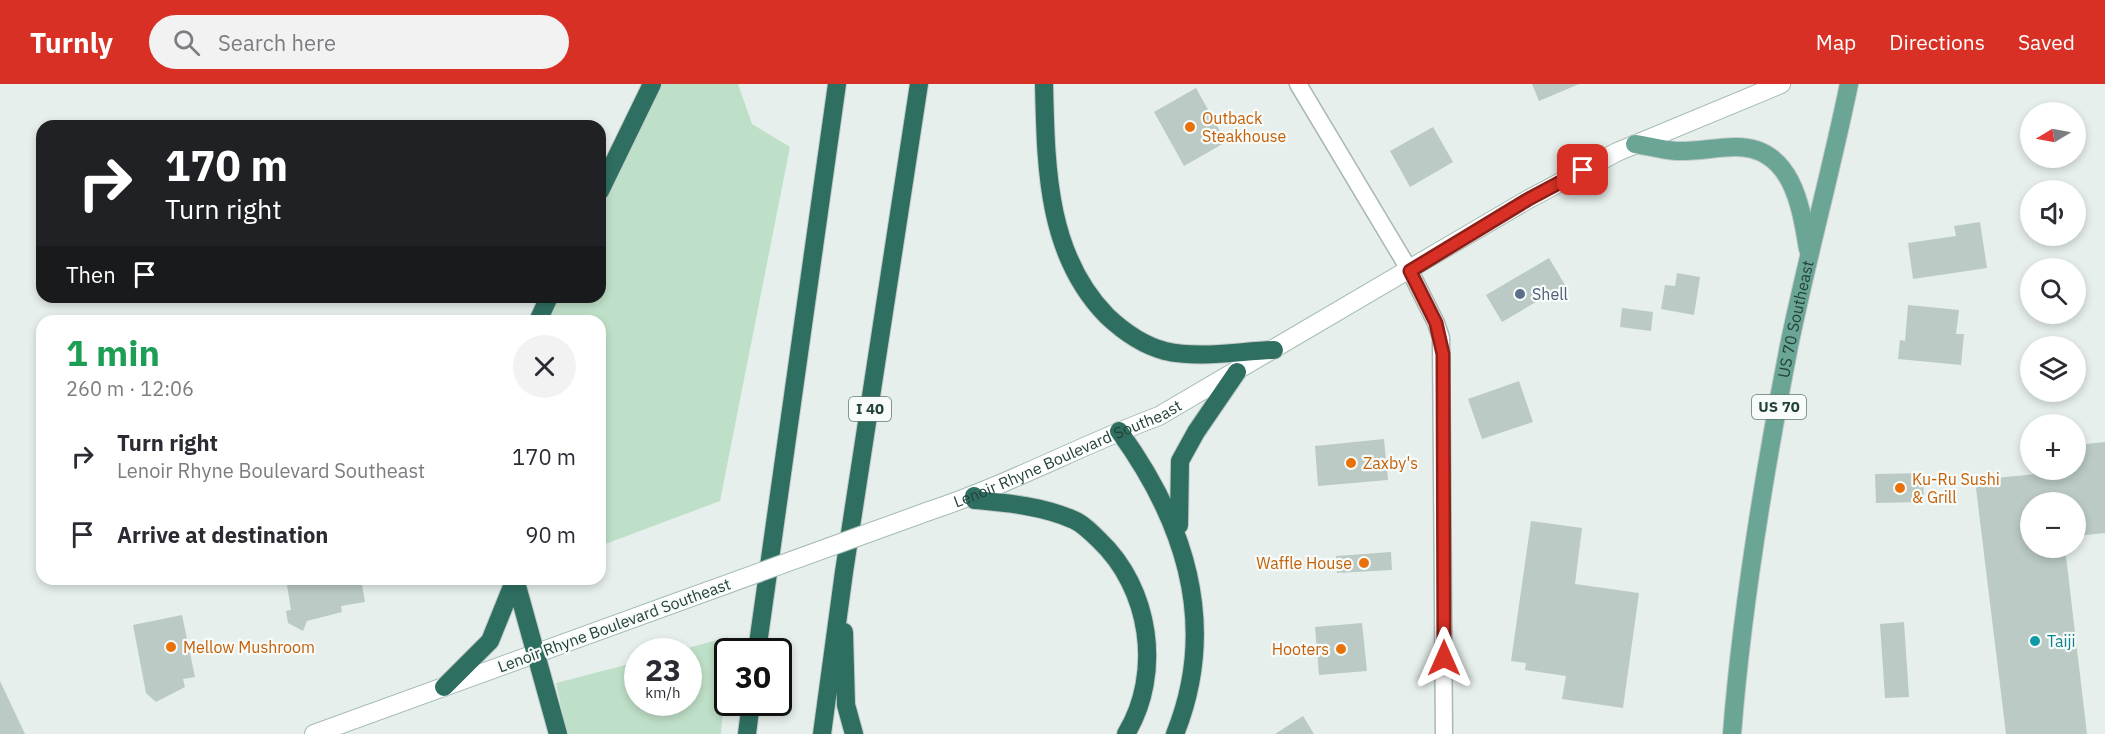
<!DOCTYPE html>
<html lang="en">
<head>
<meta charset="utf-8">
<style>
	:root { --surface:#fff; --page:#f2f2f3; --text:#2b2b33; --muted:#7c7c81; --accent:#d93025 }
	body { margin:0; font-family:"IBM Plex Sans",sans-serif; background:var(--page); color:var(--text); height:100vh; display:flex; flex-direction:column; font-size:22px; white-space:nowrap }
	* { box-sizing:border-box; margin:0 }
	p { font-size:20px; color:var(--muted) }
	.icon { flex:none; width:33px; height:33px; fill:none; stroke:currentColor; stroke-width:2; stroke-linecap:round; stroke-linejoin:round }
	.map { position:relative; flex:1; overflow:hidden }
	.panel { position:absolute; left:36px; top:231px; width:570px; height:270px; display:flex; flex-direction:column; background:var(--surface); border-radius:18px; box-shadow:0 3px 9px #0003 }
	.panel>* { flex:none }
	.top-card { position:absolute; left:36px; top:36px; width:570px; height:183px; border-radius:18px; box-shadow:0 3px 9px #0003; background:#202124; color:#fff; overflow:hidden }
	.needle { width:39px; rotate:260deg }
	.buttons { position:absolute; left:2020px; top:18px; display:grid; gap:12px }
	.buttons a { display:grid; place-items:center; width:66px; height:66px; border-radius:50%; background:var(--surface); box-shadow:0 3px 9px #0003; font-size:30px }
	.speed { position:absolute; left:624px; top:554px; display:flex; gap:12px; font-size:30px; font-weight:700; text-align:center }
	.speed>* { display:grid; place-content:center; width:78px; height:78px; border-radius:50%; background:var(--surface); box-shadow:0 3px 9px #0003; line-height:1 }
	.speed small { font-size:15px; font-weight:400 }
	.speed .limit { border:3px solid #111; border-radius:9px; background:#fff; color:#111 }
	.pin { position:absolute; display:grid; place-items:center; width:51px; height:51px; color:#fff; margin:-26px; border-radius:12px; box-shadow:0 3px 9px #0006 }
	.me { position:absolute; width:66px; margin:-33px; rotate:0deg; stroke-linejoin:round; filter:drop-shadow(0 0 4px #0008) }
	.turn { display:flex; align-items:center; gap:21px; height:126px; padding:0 30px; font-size:27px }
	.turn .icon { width:78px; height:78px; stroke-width:2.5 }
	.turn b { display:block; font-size:42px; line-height:51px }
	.then { display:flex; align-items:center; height:57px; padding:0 30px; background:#0003; gap:12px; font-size:22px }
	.round { display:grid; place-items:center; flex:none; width:63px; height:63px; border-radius:32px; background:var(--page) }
	.summary { display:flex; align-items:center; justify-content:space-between; height:102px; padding:0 30px }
	h1 { font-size:36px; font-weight:700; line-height:45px; color:#1e9e55 }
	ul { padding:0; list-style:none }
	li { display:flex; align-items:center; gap:18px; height:78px; padding:0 30px }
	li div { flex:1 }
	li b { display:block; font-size:22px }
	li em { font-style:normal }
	header { display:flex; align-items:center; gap:36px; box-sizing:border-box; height:84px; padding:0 30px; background:var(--accent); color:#fff }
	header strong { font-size:28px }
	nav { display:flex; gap:33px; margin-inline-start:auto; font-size:21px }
	.search { width:420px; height:54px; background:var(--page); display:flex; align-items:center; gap:15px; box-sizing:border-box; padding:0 21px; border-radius:33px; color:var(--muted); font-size:22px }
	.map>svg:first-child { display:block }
	.green { fill:#bfe0c8 }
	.building { fill:#bbcac4 }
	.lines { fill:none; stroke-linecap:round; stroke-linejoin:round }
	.street-casing { stroke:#a8b8b2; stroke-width:19 }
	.secondary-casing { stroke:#a4bbb3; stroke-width:20 }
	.primary-casing { stroke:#c2cac8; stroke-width:20 }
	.highway-casing { stroke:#c2cac8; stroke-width:20 }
	.street { stroke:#fff; stroke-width:16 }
	.secondary { stroke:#fff; stroke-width:18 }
	.primary { stroke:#6aa596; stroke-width:18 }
	.highway { stroke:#2f6f62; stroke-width:18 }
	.secondary-bridge-casing { stroke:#a4bbb3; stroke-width:20; stroke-linecap:butt }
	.secondary-bridge { stroke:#fff; stroke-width:18 }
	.route-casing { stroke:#8d1f18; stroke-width:15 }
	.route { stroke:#d93025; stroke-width:10 }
	.food-dot { fill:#e8710a; stroke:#f7fbf9; stroke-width:2 }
	.service-dot { fill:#5c6f8a; stroke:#f7fbf9; stroke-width:2 }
	.culture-dot { fill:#0f9aa8; stroke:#f7fbf9; stroke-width:2 }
	.labels { text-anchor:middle; stroke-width:4.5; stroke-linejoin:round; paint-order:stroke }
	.shield { fill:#f7fbf9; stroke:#637a73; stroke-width:1.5 }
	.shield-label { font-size:15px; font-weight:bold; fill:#24423a }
	.food-label { font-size:16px; fill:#c56008; stroke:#f7fbf9; text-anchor:start }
	.service-label { font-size:16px; fill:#4e5e75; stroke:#f7fbf9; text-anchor:start }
	.street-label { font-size:16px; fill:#24423a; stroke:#f7fbf9 }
	.culture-label { font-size:16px; fill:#0d838f; stroke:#f7fbf9; text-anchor:start }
</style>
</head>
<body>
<header>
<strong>Turnly</strong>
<div class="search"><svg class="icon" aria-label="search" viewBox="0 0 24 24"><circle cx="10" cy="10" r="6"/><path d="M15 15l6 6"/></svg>Search here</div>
<nav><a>Map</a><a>Directions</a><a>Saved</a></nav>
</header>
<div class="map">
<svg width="2105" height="650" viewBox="0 0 2105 650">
	<rect width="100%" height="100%" fill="#e6efeb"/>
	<!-- green -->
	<path class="green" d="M 661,0 L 738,0 L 752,40 L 790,63 L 720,417 L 600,462 L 600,237 L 539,237 L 551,213 L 600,213 L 600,118 Z
		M 728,553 L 721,650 L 567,650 L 556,599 L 637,578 L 638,618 L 688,618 L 688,567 L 677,567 Z"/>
	<!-- building -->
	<path class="building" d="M 1532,0 L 1579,0 L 1539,17 Z
		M 1196,4 L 1226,58 L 1184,82 L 1154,28 Z
		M 1433,43 L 1453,78 L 1410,103 L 1390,67 Z
		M 1980,138 L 1987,184 L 1913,195 L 1908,159 L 1956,152 L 1954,142 Z
		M 1549,174 L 1565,201 L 1502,238 L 1486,211 Z
		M 1677,189 L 1700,193 L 1694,231 L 1661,225 L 1665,201 L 1675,202 Z
		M 1908,221 L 1959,226 L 1956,250 L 1964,250 L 1961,281 L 1898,275 L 1900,256 L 1905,257 Z
		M 1622,224 L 1653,228 L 1651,247 L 1620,243 Z
		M 1519,297 L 1533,338 L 1482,355 L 1468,315 Z
		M 1384,355 L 1388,396 L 1318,402 L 1315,362 Z
		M 2105,358 L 2105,449 L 2076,452 L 2076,418 L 2031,418 L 2031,464 L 2065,464 L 2087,650 L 2006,650 L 1975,396 L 2076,386 L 2076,361 Z
		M 1923,389 L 1924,418 L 1876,419 L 1875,390 Z
		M 1531,437 L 1582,444 L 1575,500 L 1639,509 L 1623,624 L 1562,615 L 1566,592 L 1525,586 L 1526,579 L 1511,577 Z
		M 1391,468 L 1392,486 L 1337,489 L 1336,472 Z
		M 286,495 L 361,495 L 365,518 L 341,522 L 342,528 L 307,537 L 303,547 L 288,539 L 286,527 L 291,526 Z
		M 182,531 L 195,593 L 183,595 L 185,603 L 156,618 L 146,609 L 133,541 Z
		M 1904,538 L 1909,613 L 1885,614 L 1880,540 Z
		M 1362,539 L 1367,587 L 1319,591 L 1315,543 Z
		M 0,597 L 25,650 L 0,650 Z
		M 1303,632 L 1314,650 L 1275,650 Z"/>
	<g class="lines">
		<defs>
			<path id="street" d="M 1298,0 L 1410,187 L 1436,239 L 1441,254 L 1444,650"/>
			<g id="secondary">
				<path id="s1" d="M 929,427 C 1008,401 1081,361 1159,332 L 1527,116 L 1617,68 L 1781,0"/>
				<path d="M 314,650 L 675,519"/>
			</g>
			<g id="primary">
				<path d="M 1635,60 C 1649,62 1663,66 1676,67 C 1696,68 1717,63 1736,63 C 1792,63 1801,122 1808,165"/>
				<path id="s2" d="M 1732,650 C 1742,521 1764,390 1789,262 C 1807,174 1831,88 1849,0"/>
			</g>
			<path id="highway" d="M 1044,0 C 1046,81 1046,170 1107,232 C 1124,248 1142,261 1165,267 C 1199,275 1240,267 1274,266
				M 600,107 L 652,0
				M 538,237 L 549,213
				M 1119,347 C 1185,438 1219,541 1175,650
				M 974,412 L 975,416 C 1008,419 1043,422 1074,436 C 1083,440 1091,448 1099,456 C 1150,504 1163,589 1126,650
				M 1179,441 L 1180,377 L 1196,348 L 1237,288
				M 515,495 L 558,650
				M 844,548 L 846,621 L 854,650
				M 757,567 L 837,0
				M 444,603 L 490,557 L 515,495
				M 747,650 L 751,618
				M 822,650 L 844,488 L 919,0"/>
		</defs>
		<!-- street casing -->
		<use href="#street" class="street-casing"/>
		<!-- secondary casing -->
		<use href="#secondary" class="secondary-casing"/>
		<!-- primary casing -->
		<use href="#primary" class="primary-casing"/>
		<!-- highway casing -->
		<use href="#highway" class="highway-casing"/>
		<!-- street -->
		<use href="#street" class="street"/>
		<!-- secondary -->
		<use href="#secondary" class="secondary"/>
		<!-- primary -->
		<use href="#primary" class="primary"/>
		<!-- highway -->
		<use href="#highway" class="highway"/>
		<defs>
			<path id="secondary-bridge" d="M 675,519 L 929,427"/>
		</defs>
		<!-- secondary-bridge casing -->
		<use href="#secondary-bridge" class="secondary-bridge-casing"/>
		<!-- secondary-bridge -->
		<use href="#secondary-bridge" class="secondary-bridge"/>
	</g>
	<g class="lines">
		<defs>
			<path id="route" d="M 1444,574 L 1443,270 L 1436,239 L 1410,187 L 1527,116 L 1583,86"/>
		</defs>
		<!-- route casing -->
		<use href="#route" class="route-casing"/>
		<!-- route -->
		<use href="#route" class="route"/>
	</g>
	<!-- markers -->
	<g class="food-dot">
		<circle cx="1190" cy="43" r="6"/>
		<circle cx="1351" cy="379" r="6"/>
		<circle cx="1900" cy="404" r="6"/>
		<circle cx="1364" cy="479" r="6"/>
		<circle cx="171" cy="563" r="6"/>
		<circle cx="1341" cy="565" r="6"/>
	</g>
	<circle class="service-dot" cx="1520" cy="210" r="6"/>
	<circle class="culture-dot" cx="2035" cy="557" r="6"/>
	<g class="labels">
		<!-- shield labels -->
		<g class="shield">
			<rect x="1752" y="311" width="54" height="24" rx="4.5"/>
			<rect x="849" y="313" width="42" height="24" rx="4.5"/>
		</g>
		<g class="shield-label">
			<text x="1779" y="328">US 70</text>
			<text x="870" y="330">I 40</text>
		</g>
		<!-- food labels -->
		<g class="food-label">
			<text x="1202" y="40">Outback<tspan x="1202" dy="18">Steakhouse</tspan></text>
			<text x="1363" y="385">Zaxby's</text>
			<text x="1912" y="401">Ku-Ru Sushi<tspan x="1912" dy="18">&amp; Grill</tspan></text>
			<text x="1352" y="485" text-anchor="end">Waffle House</text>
			<text x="183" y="569">Mellow Mushroom</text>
			<text x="1329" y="571" text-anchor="end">Hooters</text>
		</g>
		<!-- service labels -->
		<g class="service-label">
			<text x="1532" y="216">Shell</text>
		</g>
		<!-- street labels -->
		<g class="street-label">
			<text dy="6" stroke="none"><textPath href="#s2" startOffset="420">US 70 Southeast</textPath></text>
			<text dy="6" stroke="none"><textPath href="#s1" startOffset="150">Lenoir Rhyne Boulevard Southeast</textPath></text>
			<text transform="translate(614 541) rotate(-20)" y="6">Lenoir Rhyne Boulevard Southeast</text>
		</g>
		<!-- culture labels -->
		<g class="culture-label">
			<text x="2047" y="563">Taiji</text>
		</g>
	</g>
</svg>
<div class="buttons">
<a><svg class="needle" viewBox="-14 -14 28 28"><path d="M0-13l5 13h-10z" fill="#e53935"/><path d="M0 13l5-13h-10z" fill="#7c7c81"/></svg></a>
<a><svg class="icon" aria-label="sound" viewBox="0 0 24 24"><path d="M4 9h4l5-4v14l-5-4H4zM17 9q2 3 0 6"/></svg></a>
<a><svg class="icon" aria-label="search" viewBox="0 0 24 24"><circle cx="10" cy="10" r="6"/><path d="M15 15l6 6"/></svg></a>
<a><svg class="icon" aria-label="layers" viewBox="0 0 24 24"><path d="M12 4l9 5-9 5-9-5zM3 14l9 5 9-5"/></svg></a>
<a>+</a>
<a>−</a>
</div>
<div class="speed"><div>23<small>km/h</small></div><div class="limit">30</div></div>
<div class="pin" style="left:1583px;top:86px;background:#d93025"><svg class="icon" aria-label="arrive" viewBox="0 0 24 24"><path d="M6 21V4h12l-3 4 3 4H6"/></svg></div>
<svg class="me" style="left:1444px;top:574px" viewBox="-20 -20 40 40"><path d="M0-17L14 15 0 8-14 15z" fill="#d93025" stroke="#fff" stroke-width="4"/></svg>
<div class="top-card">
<div class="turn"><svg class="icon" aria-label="right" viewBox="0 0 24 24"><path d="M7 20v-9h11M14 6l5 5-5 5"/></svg><div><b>170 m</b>Turn right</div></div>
<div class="then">Then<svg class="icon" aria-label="arrive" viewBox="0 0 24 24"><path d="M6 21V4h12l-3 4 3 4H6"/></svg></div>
</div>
<section class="panel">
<div class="summary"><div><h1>1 min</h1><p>260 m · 12:06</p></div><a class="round"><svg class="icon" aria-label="close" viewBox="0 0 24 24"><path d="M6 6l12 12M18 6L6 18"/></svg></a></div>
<ul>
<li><svg class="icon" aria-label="right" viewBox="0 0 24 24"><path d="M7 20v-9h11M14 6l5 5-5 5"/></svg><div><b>Turn right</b><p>Lenoir Rhyne Boulevard Southeast</p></div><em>170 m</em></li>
<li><svg class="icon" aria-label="arrive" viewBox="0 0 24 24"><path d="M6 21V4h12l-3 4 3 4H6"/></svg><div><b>Arrive at destination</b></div><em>90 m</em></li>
</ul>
</section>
</div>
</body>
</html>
